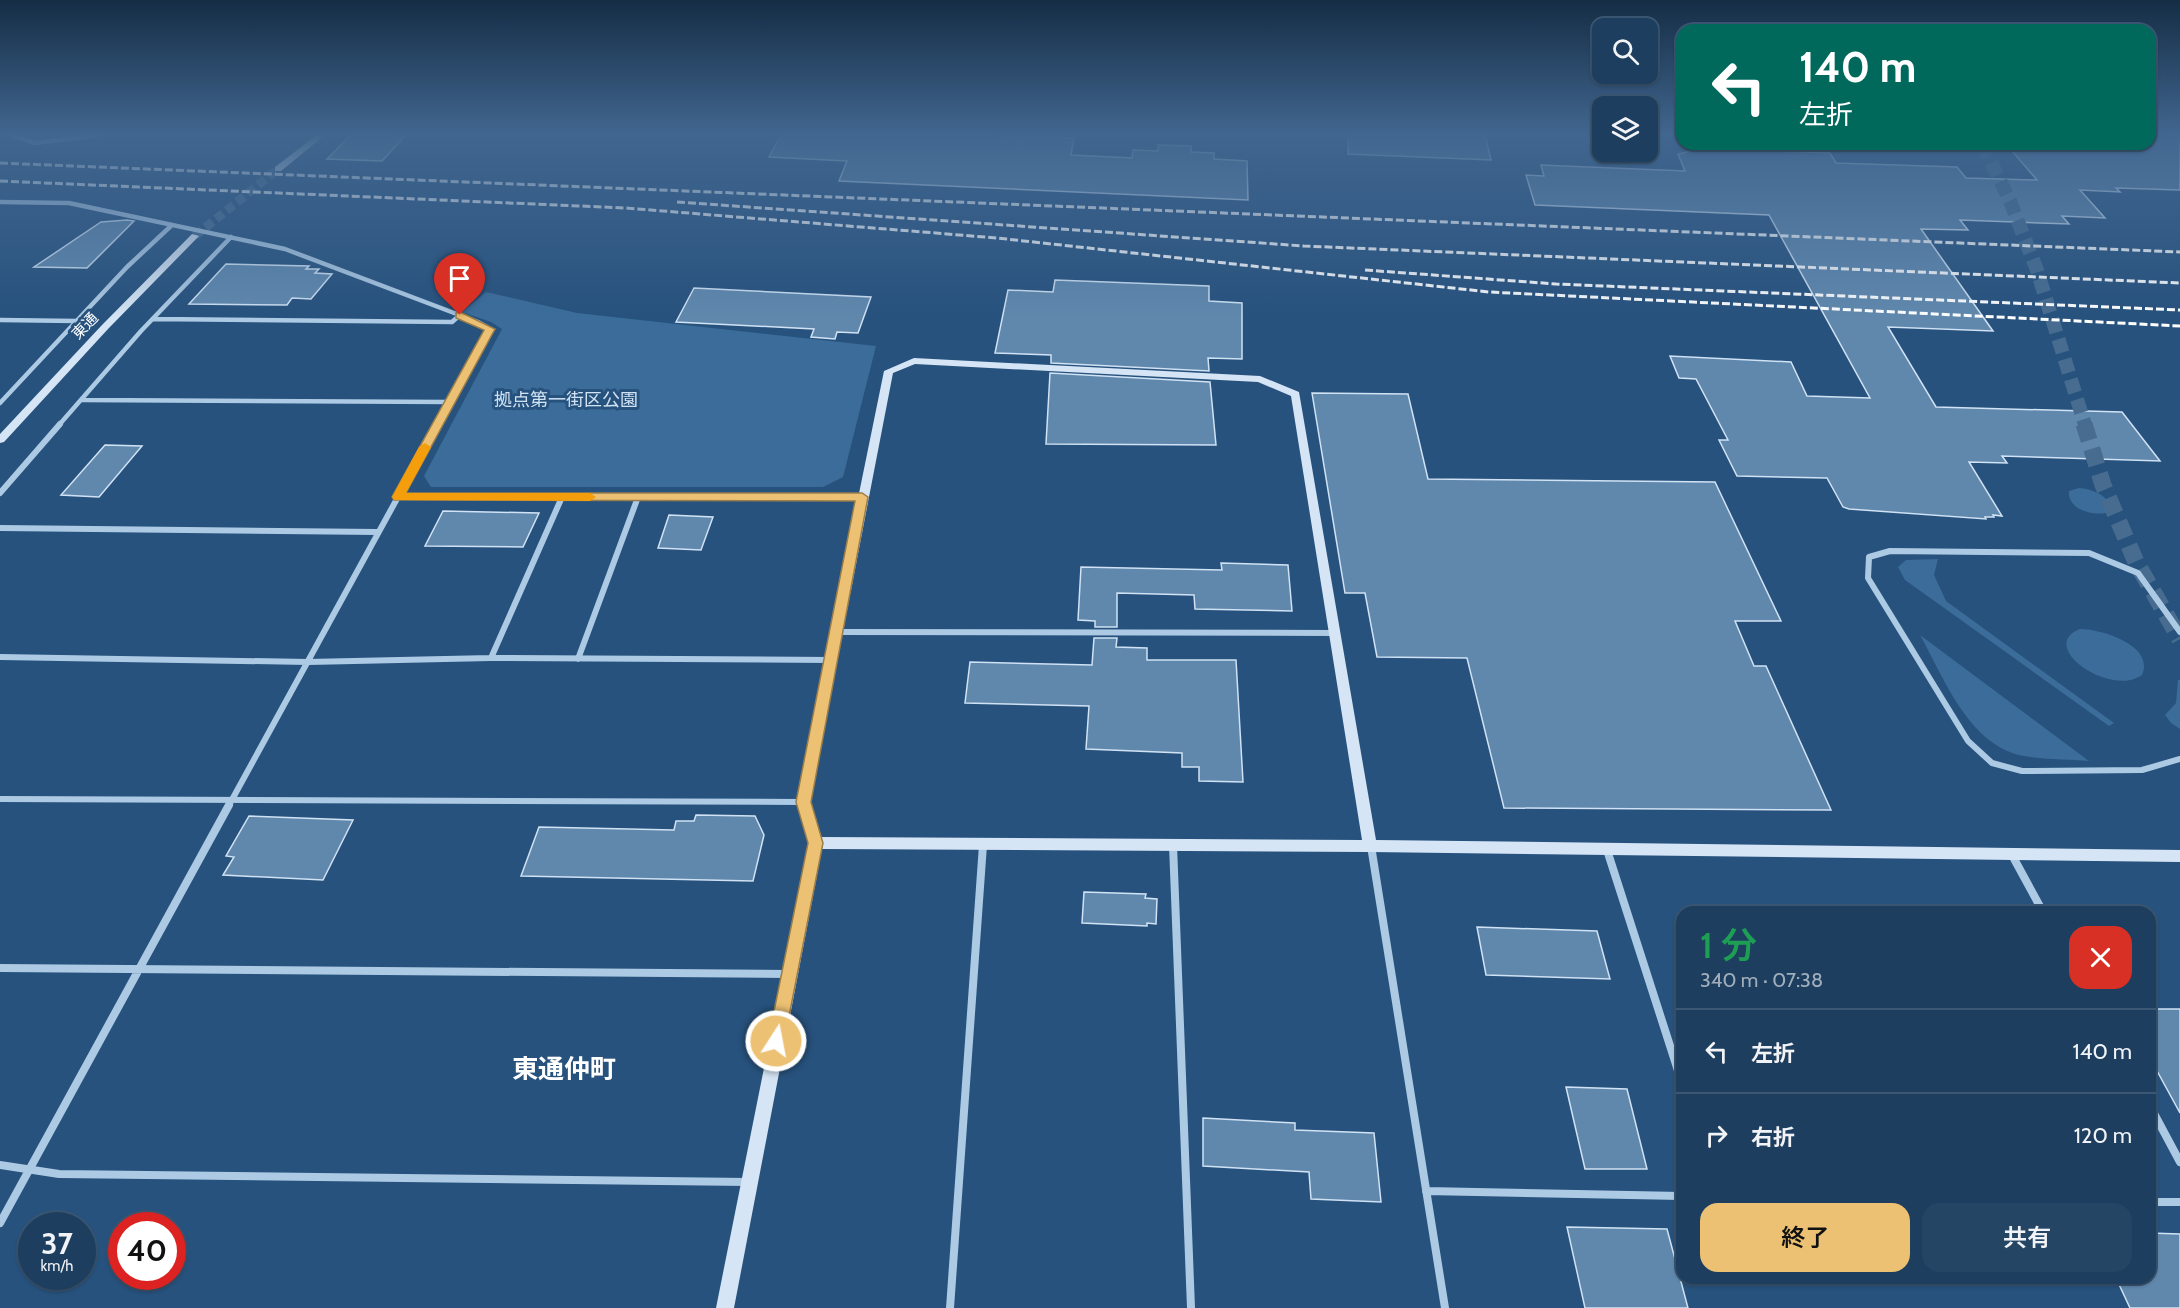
<!DOCTYPE html>
<html lang="ja">
<head>
<meta charset="utf-8">
<style>
	:root { --surface:#1d3e5e; --page:#254564; --text:#f1f3f6; --muted:#a0aebc; --line:#3b5773; --accent:#ecc173 }
	body { margin:0; font-family:Cabin,"Noto Sans JP",sans-serif; background:var(--page); color:var(--text); height:100vh; display:flex; flex-direction:column; font-size:22px; white-space:nowrap }
	* { box-sizing:border-box; margin:0 }
	p { font-size:20px; color:var(--muted) }
	.icon { flex:none; width:33px; height:33px; fill:none; stroke:currentColor; stroke-width:2; stroke-linecap:round; stroke-linejoin:round }
	.map { position:relative; flex:1; overflow:hidden }
	.drawer { position:absolute; left:1676px; top:906px; width:480px; height:378px; display:flex; flex-direction:column; background:var(--surface); border-radius:18px; box-shadow:0 2px 4px #0004,0 0 0 2px var(--line) }
	.drawer>* { flex:none }
	.hud { position:absolute; left:1676px; top:24px; width:480px; height:126px; border-radius:18px; box-shadow:0 2px 4px #0004,0 0 0 2px var(--line); background:#00695c; color:#fff; overflow:hidden }
	.controls { position:absolute; left:1592px; top:18px; display:grid; gap:12px }
	.controls a { display:grid; place-items:center; width:66px; height:66px; border-radius:12px; background:var(--surface); box-shadow:0 2px 4px #0004,0 0 0 2px var(--line); font-size:30px }
	.speed { position:absolute; left:18px; top:1212px; display:flex; gap:12px; font-size:30px; font-weight:700; text-align:center }
	.speed>* { display:grid; place-content:center; width:78px; height:78px; border-radius:50%; background:var(--surface); box-shadow:0 2px 4px #0004,0 0 0 2px var(--line); line-height:1 }
	.speed small { font-size:15px; font-weight:400 }
	.speed .limit { border:9px solid #d22; background:#fff; color:#111 }
	.pin { position:absolute; display:grid; place-items:center; width:51px; height:51px; color:#fff; margin:-62px -26px; border-radius:50% 50% 50% 0; rotate:-45deg; box-shadow:0 0 6px #0007 }
	.pin .icon { rotate:45deg }
	.me { position:absolute; width:66px; margin:-33px; rotate:11deg; stroke-linejoin:round; filter:drop-shadow(0 0 4px #0008) }
	.turn { display:flex; align-items:center; gap:21px; height:126px; padding:0 24px; font-size:27px }
	.turn .icon { width:78px; height:78px; stroke-width:2.5 }
	.turn b { display:block; font-size:42px; line-height:51px }
	.round { display:grid; place-items:center; flex:none; width:63px; height:63px; border-radius:18px; background:var(--page) }
	.summary { display:flex; align-items:center; justify-content:space-between; height:102px; padding:0 24px }
	h1 { font-size:36px; font-weight:600; line-height:45px; color:#1e9e55 }
	.button { display:flex; gap:12px; margin-top:auto; padding:12px 24px }
	.button a { flex:1; height:69px; border-radius:18px; background:var(--accent); color:#111; font-size:24px; font-weight:600; line-height:69px; text-align:center }
	.button a+a { background:var(--page); color:var(--text) }
	ul { padding:0; list-style:none }
	li { display:flex; align-items:center; gap:18px; height:84px; padding:0 24px; border-top:2px solid var(--line) }
	li div { flex:1 }
	li b { display:block; font-size:22px }
	li em { font-style:normal }
	.map>svg:first-child { display:block }
	.green { fill:#3b6c9a }
	.building { fill:#6088ad; stroke:#d0e2f4; stroke-width:1.5 }
	.lines { fill:none; stroke-linecap:round; stroke-linejoin:round }
	.secondary-tunnel { stroke:#476c90; stroke-width:9; stroke-dasharray:9 4.5; stroke-linecap:butt }
	.highway-tunnel-far1 { stroke:#476c90; stroke-width:14; stroke-dasharray:14 7; stroke-linecap:butt }
	.highway-tunnel { stroke:#476c90; stroke-width:17; stroke-dasharray:17 9; stroke-linecap:butt }
	.street-far2 { stroke:#adcae4; stroke-width:4.5 }
	.street-far1 { stroke:#adcae4; stroke-width:6 }
	.street { stroke:#adcae4; stroke-width:8 }
	.secondary { fill:#d6e5f5; fill-rule:evenodd }
	.rail { stroke:#fff; stroke-width:3; stroke-dasharray:8 3; stroke-linecap:butt }
	.route { fill:#ecc173; stroke:#997d4b; stroke-width:1.5 }
	.slow { fill:#f59e0b }
	.labels { text-anchor:middle; stroke-width:6; stroke-linejoin:round; paint-order:stroke }
	.far-street-label { font-size:15px; fill:#fff; stroke:#27527d }
	.park-label { font-size:18px; fill:#d0e2f4; stroke:#27527d }
	.near-quarter-label { font-size:26px; font-weight:bold; fill:#fff; stroke:#27527d }
</style>
</head>
<body>
<div class="map">
<svg width="2180" height="1308" viewBox="0 0 2180 1308">
	<rect width="100%" height="100%" fill="#27527d"/>
	<!-- green -->
	<path class="green" d="M 486,292 L 577,313 L 876,346 L 843,477 L 823,487 L 431,487 L 424,476 L 502,329 L 491,322 L 462,312 Z
		M 2079,488 C 2092,489 2104,494 2111,505 L 2109,512 C 2095,517 2067,510 2069,491 Z
		M 1938,559 L 1934,575 L 1946,601 L 2114,723 L 2109,726 L 1905,580 L 1898,567 L 1906,560 Z
		M 2080,629 C 2101,629 2155,645 2142,675 C 2110,698 2036,646 2080,629 Z
		M 1920,635 L 2089,761 C 2068,759 2045,760 2024,756 C 1969,746 1944,678 1920,635 Z
		M 2178,680 L 2180,680 L 2180,729 L 2171,723 L 2165,715 L 2176,703 Z"/>
	<!-- building -->
	<path class="building" d="M 351,135 L 375,135 L 405,136 L 382,161 L 327,159 Z
		M 781,135 L 982,135 L 1074,138 L 1071,155 L 1132,158 L 1133,150 L 1158,151 L 1158,145 L 1191,146 L 1191,152 L 1214,153 L 1214,159 L 1247,161 L 1248,200 L 839,181 L 847,161 L 769,157 Z
		M 1348,135 L 1485,135 L 1491,160 L 1348,154 Z
		M 2150,135 L 2180,135 L 2180,190 L 2116,188 L 2120,192 L 2080,190 L 2105,218 L 2062,216 L 2069,224 L 1960,220 L 1968,230 L 1921,229 L 1993,331 L 1888,327 L 1936,407 L 2122,412 L 2160,461 L 2002,456 L 2007,463 L 1969,462 L 2002,516 L 1993,515 L 1994,517 L 1985,517 L 1986,519 L 1849,509 L 1843,507 L 1827,478 L 1737,476 L 1719,440 L 1728,440 L 1696,379 L 1679,378 L 1670,356 L 1791,362 L 1807,396 L 1870,398 L 1769,215 L 1535,205 L 1526,175 L 1544,176 L 1541,165 L 1685,171 L 1678,154 L 1704,148 L 1830,153 L 1836,163 L 1957,167 L 1966,178 L 2037,180 L 2006,144 L 2150,144 Z
		M 127,220 L 134,221 L 87,268 L 34,267 L 101,222 Z
		M 226,264 L 309,266 L 306,269 L 319,269 L 315,273 L 332,274 L 311,299 L 292,298 L 287,305 L 189,304 Z
		M 1055,280 L 1209,286 L 1209,301 L 1242,303 L 1242,359 L 1208,358 L 1209,371 L 1051,363 L 1051,355 L 995,353 L 1008,290 L 1053,292 Z
		M 694,288 L 871,297 L 858,333 L 837,332 L 835,339 L 811,337 L 814,329 L 676,322 Z
		M 1050,373 L 1210,382 L 1216,445 L 1046,444 Z
		M 1312,393 L 1408,394 L 1428,479 L 1715,482 L 1781,621 L 1735,621 L 1754,666 L 1766,666 L 1831,810 L 1504,808 L 1467,658 L 1377,657 L 1365,593 L 1345,593 Z
		M 105,445 L 142,446 L 99,497 L 61,495 Z
		M 443,511 L 539,513 L 523,547 L 425,546 Z
		M 669,515 L 713,517 L 701,550 L 658,548 Z
		M 1221,563 L 1288,565 L 1292,611 L 1195,609 L 1194,595 L 1117,593 L 1117,627 L 1095,627 L 1095,621 L 1078,620 L 1081,567 L 1222,570 Z
		M 1094,638 L 1117,638 L 1116,647 L 1147,648 L 1147,660 L 1236,660 L 1243,782 L 1199,781 L 1199,767 L 1182,767 L 1182,753 L 1086,749 L 1089,706 L 965,703 L 970,662 L 1092,665 Z
		M 696,815 L 755,816 L 764,835 L 753,881 L 521,876 L 539,827 L 674,830 L 676,821 L 694,821 Z
		M 249,816 L 353,820 L 323,880 L 223,875 L 234,857 L 226,856 Z
		M 1084,892 L 1146,894 L 1145,898 L 1157,899 L 1156,924 L 1147,923 L 1147,926 L 1082,923 Z
		M 1477,927 L 1597,931 L 1610,979 L 1486,975 Z
		M 2150,1009 L 2180,1009 L 2180,1113 L 2150,1058 Z
		M 1566,1087 L 1627,1089 L 1647,1169 L 1585,1169 Z
		M 1203,1118 L 1295,1123 L 1295,1130 L 1374,1133 L 1381,1202 L 1311,1199 L 1309,1172 L 1203,1166 Z
		M 1567,1227 L 1667,1229 L 1688,1308 L 1585,1308 Z
		M 2150,1233 L 2180,1234 L 2180,1308 L 2130,1308 L 2116,1278 L 2150,1278 Z"/>
	<g class="lines">
		<!-- secondary-tunnel -->
		<path class="secondary-tunnel" d="M 195,236 L 278,169"/>
		<!-- highway-tunnel-far1 -->
		<path class="highway-tunnel-far1" d="M 1982,144 L 2010,201 L 2037,270 L 2085,425"/>
		<!-- highway-tunnel -->
		<path class="highway-tunnel" d="M 2084,424 L 2103,485 L 2136,562 L 2180,639"/>
		<!-- street-far2 -->
		<path class="street-far2" d="M 12,135 L 35,143 L 100,135
			M 0,202 L 69,203 L 285,249 L 478,322 L 490,329 L 437,425
			M 153,319 L 452,322 L 460,315
			M 0,320 L 76,321
			M 82,400 L 450,402
			M 0,403 L 127,267 L 172,225
			M 59,425 L 141,331 L 231,237"/>
		<!-- street-far1 -->
		<path class="street-far1" d="M 0,493 L 60,424
			M 398,497 L 862,497
			M 0,528 L 377,532
			M 837,632 L 1335,633
			M 2180,632 L 2138,573 L 2089,553 L 1890,551 L 1869,557 L 1868,578 L 1968,741 L 1992,763 L 2022,771 L 2142,770 L 2180,759
			M 0,657 L 308,662 L 491,658 L 831,660
			M 491,658 L 562,497
			M 578,659 L 638,497
			M 0,799 L 802,802
			M 228,807 L 438,424"/>
		<!-- street -->
		<path class="street" d="M 1173,845 L 1191,1308
			M 1371,846 L 1445,1308
			M 1607,850 L 1682,1083
			M 2012,855 L 2043,912
			M 0,968 L 788,974
			M 2150,1106 L 2180,1162
			M 0,1165 L 59,1174 L 748,1182
			M 1426,1191 L 1682,1196
			M 2150,1202 L 2180,1202
			M 0,1223 L 229,805
			M 950,1308 L 983,845"/>
		<!-- secondary -->
		<path class="secondary" d="M 317,135 L 325,135 L 281,171 L 275,171 L 275,167 Z
			M 192,234 L 199,236 L 108,329 L 4,442 L 0,443 L 0,434 L 102,325 Z
			M 914,358 L 1260,376 L 1299,392 L 1376,840 L 2180,850 L 2180,862 L 1370,852 L 822,849 L 734,1308 L 716,1308 L 809,843 L 796,802 L 884,371 ZM 915,364 L 1258,382 L 1291,396 L 1362,840 L 821,837 L 810,802 L 893,373 Z"/>
		<!-- rail -->
		<path class="rail" d="M 0,163 L 2180,252
			M 0,181 L 626,208 L 997,238 L 1489,292 L 2180,326
			M 677,202 L 1304,246 L 2180,283
			M 1365,270 L 1556,284 L 2180,310"/>
	</g>
	<!-- sky -->
	<linearGradient id="sky" x2="0" y2="1"><stop stop-color="#152d45"/><stop offset="0.42" stop-color="#41668f"/><stop offset="1" stop-color="#41668f" stop-opacity="0"/></linearGradient>
	<rect width="2180" height="318" fill="url(#sky)"/>
	<!-- route -->
	<path class="route" d="M 460,312 L 495,329 L 406,493 L 862,493 L 868,497 L 811,802 L 823,843 L 783,1047 L 776,1049 L 770,1047 L 768,1041 L 808,843 L 796,802 L 855,501 L 394,500 L 392,497 L 484,330 L 456,318 L 456,313 Z"/>
	<!-- slow -->
	<path class="slow" d="M 425,443 L 431,447 L 406,493 L 590,493 L 596,497 L 590,501 L 394,500 L 392,497 L 419,447 Z"/>
	<g class="labels">
		<!-- far-street labels -->
		<g class="far-street-label">
			<text transform="translate(85 326) rotate(-46)" y="5">東通</text>
		</g>
		<!-- park labels -->
		<g class="park-label">
			<text x="566" y="406">拠点第一街区公園</text>
		</g>
		<!-- near-quarter labels -->
		<g class="near-quarter-label">
			<text x="564" y="1078">東通仲町</text>
		</g>
	</g>
</svg>
<div class="controls">
<a><svg class="icon" aria-label="search" viewBox="0 0 24 24"><circle cx="10" cy="10" r="6"/><path d="M15 15l6 6"/></svg></a>
<a><svg class="icon" aria-label="layers" viewBox="0 0 24 24"><path d="M12 4l9 5-9 5-9-5zM3 14l9 5 9-5"/></svg></a>
</div>
<div class="speed"><div>37<small>km/h</small></div><div class="limit">40</div></div>
<div class="pin" style="left:460px;top:315px;background:#d93025"><svg class="icon" aria-label="arrive" viewBox="0 0 24 24"><path d="M6 21V4h12l-3 4 3 4H6"/></svg></div>
<svg class="me" style="left:776px;top:1041px" viewBox="-20 -20 40 40"><circle r="17" fill="#ecc173" stroke="#fff" stroke-width="3"/><path d="M0-11L8 9 0 5-8 9z" fill="#fff"/></svg>
<div class="hud">
<div class="turn"><svg class="icon" aria-label="left" viewBox="0 0 24 24"><path d="M17 20v-9H6M10 6l-5 5 5 5"/></svg><div><b>140 m</b>左折</div></div>
</div>
<section class="drawer">
<div class="summary"><div><h1>1 分</h1><p>340 m · 07:38</p></div><a class="round" style="background:#d93025;color:#fff"><svg class="icon" aria-label="close" viewBox="0 0 24 24"><path d="M6 6l12 12M18 6L6 18"/></svg></a></div>
<ul>
<li><svg class="icon" aria-label="left" viewBox="0 0 24 24"><path d="M17 20v-9H6M10 6l-5 5 5 5"/></svg><div><b>左折</b></div><em>140 m</em></li>
<li><svg class="icon" aria-label="right" viewBox="0 0 24 24"><path d="M7 20v-9h11M14 6l5 5-5 5"/></svg><div><b>右折</b></div><em>120 m</em></li>
</ul>
<div class="button"><a>終了</a><a>共有</a></div>
</section>
</div>
</body>
</html>
